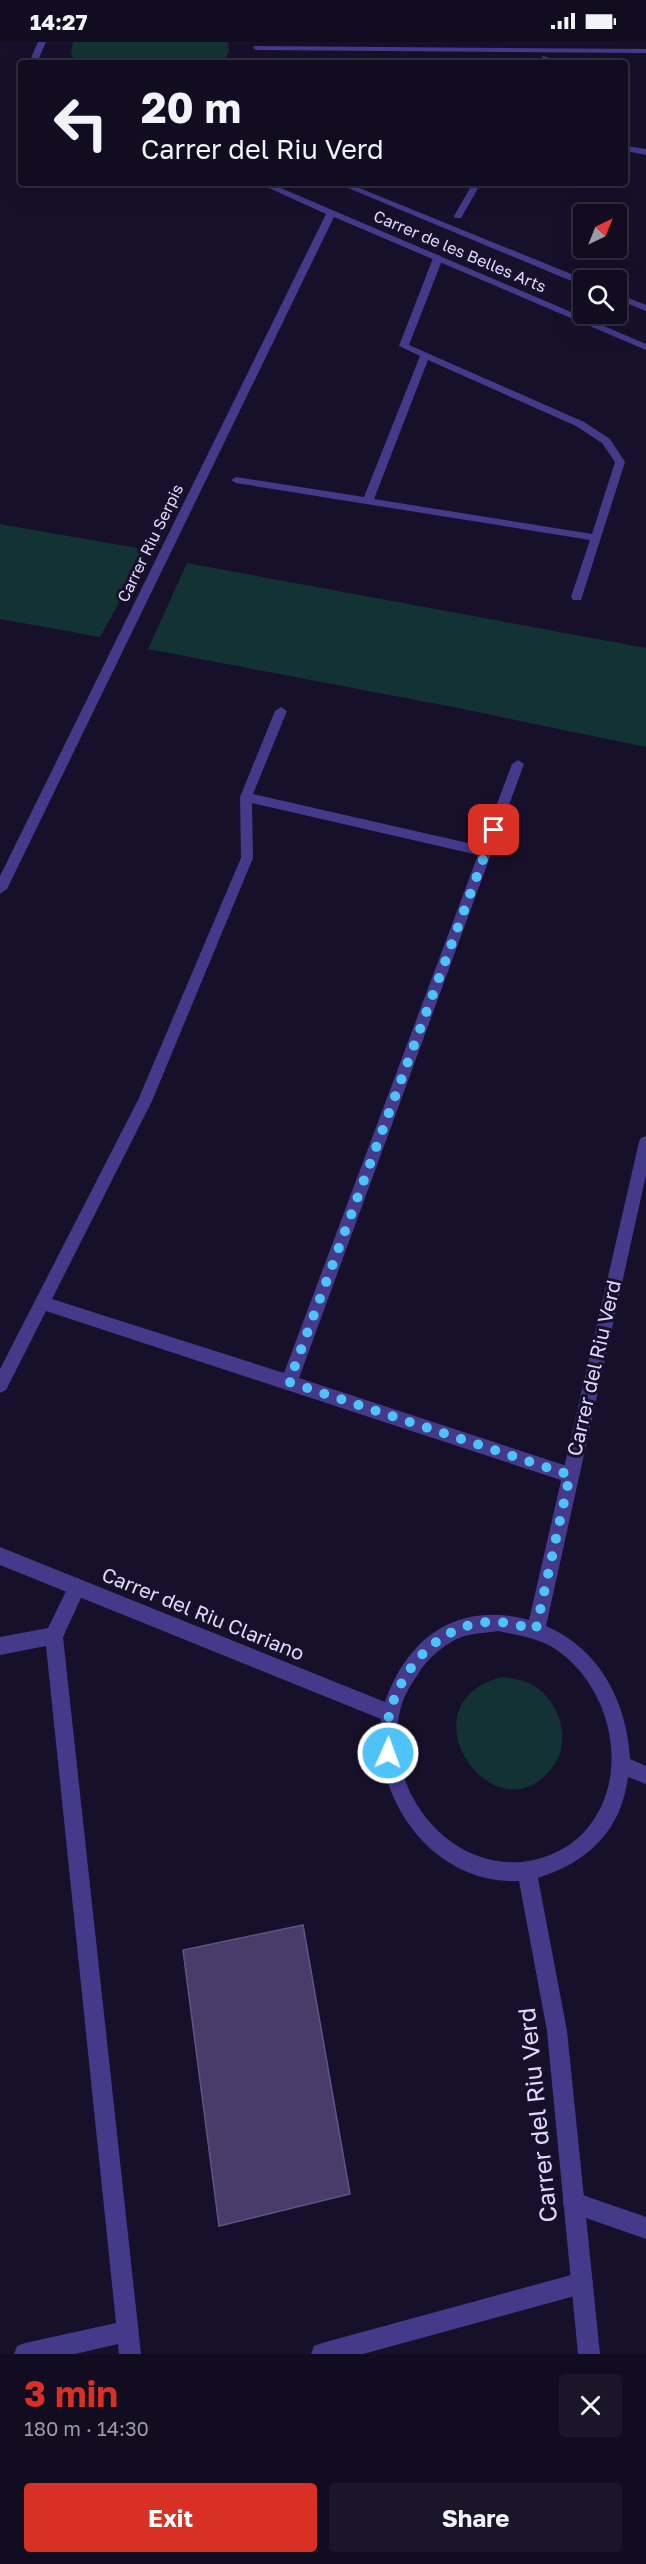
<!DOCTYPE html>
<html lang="en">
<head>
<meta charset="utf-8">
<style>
	:root { --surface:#110c20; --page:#1a1529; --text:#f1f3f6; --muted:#9c9ba5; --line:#302c3e; --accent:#d93025 }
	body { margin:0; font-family:"Golos Text",sans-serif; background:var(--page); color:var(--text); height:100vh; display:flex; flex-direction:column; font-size:22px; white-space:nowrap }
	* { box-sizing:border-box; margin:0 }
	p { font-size:20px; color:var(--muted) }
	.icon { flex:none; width:33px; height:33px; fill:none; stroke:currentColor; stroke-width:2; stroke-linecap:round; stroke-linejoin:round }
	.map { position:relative; height:2312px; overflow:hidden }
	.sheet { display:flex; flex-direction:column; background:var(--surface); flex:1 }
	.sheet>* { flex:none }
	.top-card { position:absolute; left:18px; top:18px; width:610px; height:126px; border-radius:6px; box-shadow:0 6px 24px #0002,0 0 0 2px var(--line); background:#110c20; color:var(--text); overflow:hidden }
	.needle { width:39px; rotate:43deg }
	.fabs { position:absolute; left:573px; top:162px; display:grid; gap:12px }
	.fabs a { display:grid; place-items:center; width:54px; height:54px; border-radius:6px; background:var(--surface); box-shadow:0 6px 24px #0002,0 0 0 2px var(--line); font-size:30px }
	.pin { position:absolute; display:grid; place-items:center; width:51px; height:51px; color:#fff; margin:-26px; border-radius:12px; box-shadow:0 3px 9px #0006 }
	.me { position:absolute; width:66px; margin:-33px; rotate:2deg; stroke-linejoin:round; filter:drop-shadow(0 0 4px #0008) }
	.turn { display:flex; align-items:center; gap:21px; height:126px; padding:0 24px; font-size:27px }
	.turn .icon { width:78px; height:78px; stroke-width:2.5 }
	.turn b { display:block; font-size:42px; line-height:51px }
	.round { display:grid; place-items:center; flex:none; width:63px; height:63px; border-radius:6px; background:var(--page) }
	.overview { display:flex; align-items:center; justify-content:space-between; height:102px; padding:0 24px }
	h1 { font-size:36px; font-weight:700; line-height:45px; color:var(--accent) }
	.button { display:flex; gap:12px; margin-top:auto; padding:12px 24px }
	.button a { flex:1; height:69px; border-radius:6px; background:var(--accent); color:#fff; font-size:24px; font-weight:700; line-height:69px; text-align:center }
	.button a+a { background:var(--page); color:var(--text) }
	.status { display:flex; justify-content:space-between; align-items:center; height:42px; padding:0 30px; background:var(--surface); direction:ltr }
	.status svg { height:16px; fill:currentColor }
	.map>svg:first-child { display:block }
	.green { fill:#123234 }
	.building { fill:#493b6a; stroke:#615482; stroke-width:1.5 }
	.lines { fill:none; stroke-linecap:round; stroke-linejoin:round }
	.lane { fill:#45398a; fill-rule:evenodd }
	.street { fill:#45398a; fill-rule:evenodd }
	.route { stroke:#4fc3f7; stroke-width:10; stroke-dasharray:0 18 }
	.labels { text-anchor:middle; stroke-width:6; stroke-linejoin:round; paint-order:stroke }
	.far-street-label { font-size:16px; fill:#e1d9ff; stroke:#17102a }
	.street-label { font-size:20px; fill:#e1d9ff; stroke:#17102a }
	.near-street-label { font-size:24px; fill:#e1d9ff; stroke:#17102a }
</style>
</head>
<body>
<div class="status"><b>14:27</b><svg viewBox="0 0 49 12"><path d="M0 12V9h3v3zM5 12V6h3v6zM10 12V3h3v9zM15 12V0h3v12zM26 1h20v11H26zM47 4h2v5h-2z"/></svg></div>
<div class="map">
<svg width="646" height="2312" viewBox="0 0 646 2312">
	<rect width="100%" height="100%" fill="#17102a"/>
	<!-- green -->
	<path class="green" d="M 73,0 L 228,0 L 229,10 L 222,21 L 76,21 L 71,12 Z
		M 0,482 L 148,508 L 100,595 L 0,577 Z
		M 187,521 L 646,606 L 646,705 L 453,665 L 148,607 Z
		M 502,1635 C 515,1637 527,1638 537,1646 C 561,1663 572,1701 552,1726 C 494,1800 399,1661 502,1635 Z"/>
	<!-- building -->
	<path class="building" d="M 303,1883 L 350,2152 L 219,2184 L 183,1908 Z"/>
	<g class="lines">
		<!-- lane -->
		<path class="lane" d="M 543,14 L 550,16 L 547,21 L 539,21 Z
			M 626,104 L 646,107 L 646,113 L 626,109 Z
			M 473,141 L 481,141 L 461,176 L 455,176 L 454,174 Z
			M 438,213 L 443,216 L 409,303 L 584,380 L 610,397 L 625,420 L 581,558 L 573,558 L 571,555 L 590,498 L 236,441 L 231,438 L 236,435 L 364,455 L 420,314 L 399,304 L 433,216 ZM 428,318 L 576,384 L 602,401 L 615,420 L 592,492 L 374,457 Z
			M 281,665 L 287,669 L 253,752 L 481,804 L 512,722 L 518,718 L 524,722 L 299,1336 L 570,1425 L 576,1427 L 578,1433 L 576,1439 L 570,1441 L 46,1269 L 6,1348 L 0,1351 L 0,1327 L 138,1058 L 241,816 L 240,755 L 275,669 ZM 252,761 L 478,813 L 284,1331 L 52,1257 L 152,1059 L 253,816 Z
			M 77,1536 L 83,1539 L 86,1545 L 63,1595 L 141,2312 L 119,2312 L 118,2302 L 75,2312 L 14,2312 L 17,2304 L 25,2301 L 116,2281 L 46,1604 L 0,1613 L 0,1595 L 48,1586 L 71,1539 Z
			M 574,2150 L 646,2175 L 646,2197 L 566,2169 L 563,2161 L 566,2153 Z
			M 582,2230 L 590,2233 L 593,2241 L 590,2249 L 582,2252 L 363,2312 L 311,2312 L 314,2304 L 322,2301 Z"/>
		<!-- street -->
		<path class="street" d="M 38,0 L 46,0 L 39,16 L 40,21 L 32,21 L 31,16 Z
			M 254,4 L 646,7 L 646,11 L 257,8 L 253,6 Z
			M 258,141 L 269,141 L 646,302 L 646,308 L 334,175 L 7,847 L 0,852 L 0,834 L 326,172 Z
			M 336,141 L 347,141 L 586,238 L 584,238 L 584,244 L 581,243 Z
			M 616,251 L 646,263 L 646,269 L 616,257 Z
			M 646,1094 L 646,1133 L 546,1584 C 600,1607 627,1660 630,1717 L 646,1724 L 646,1742 L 628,1735 C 621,1789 588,1820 538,1836 L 567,1989 L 600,2312 L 578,2312 L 547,1989 L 519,1839 C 433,1843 372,1757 381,1677 L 0,1523 L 0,1505 L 385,1660 C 408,1594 459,1559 529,1578 L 639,1100 L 641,1096 ZM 498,1589 C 517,1593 537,1596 554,1606 C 612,1644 633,1735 585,1789 C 569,1807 544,1818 521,1820 C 443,1826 383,1742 400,1669 C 403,1655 410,1644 418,1632 C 427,1617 445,1601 462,1595 C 473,1591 486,1591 498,1589 Z"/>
	</g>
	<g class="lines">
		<!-- route -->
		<path class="route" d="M 388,1711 C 388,1698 386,1682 390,1670 C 403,1621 446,1577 499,1580 C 511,1581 524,1585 536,1587 L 570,1433 L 289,1340 L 494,788"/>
	</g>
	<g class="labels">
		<!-- far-street labels -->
		<g class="far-street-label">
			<text transform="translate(460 209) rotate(23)" y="6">Carrer de les Belles Arts</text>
			<text transform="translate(150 501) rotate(-64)" y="6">Carrer Riu Serpis</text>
		</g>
		<!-- street labels -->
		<g class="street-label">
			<text transform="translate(594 1326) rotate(-77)" y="7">Carrer del Riu Verd</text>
			<text transform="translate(203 1572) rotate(22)" y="7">Carrer del Riu Clariano</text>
		</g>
		<!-- near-street labels -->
		<g class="near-street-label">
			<text transform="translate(538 2073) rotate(-96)" y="8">Carrer del Riu Verd</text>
		</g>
	</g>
</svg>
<div class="fabs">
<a><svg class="needle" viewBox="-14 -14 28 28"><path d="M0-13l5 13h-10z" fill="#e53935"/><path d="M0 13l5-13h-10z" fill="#9c9ba5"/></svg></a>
<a><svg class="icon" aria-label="search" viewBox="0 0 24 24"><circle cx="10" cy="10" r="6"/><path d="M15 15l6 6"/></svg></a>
</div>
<div class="pin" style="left:494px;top:788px;background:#d93025"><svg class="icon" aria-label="arrive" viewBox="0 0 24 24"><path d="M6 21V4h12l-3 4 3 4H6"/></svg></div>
<svg class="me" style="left:388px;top:1711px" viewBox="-20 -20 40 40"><circle r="17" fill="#4fc3f7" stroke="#fff" stroke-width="3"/><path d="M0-11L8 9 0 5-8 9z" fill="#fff"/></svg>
<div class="top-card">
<div class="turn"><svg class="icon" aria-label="left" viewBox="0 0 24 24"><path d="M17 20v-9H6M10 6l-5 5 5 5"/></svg><div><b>20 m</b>Carrer del Riu Verd</div></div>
</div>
</div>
<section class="sheet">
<div class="overview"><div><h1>3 min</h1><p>180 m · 14:30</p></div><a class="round"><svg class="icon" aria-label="close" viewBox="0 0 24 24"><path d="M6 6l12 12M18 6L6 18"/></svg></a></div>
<div class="button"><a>Exit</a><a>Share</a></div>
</section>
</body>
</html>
